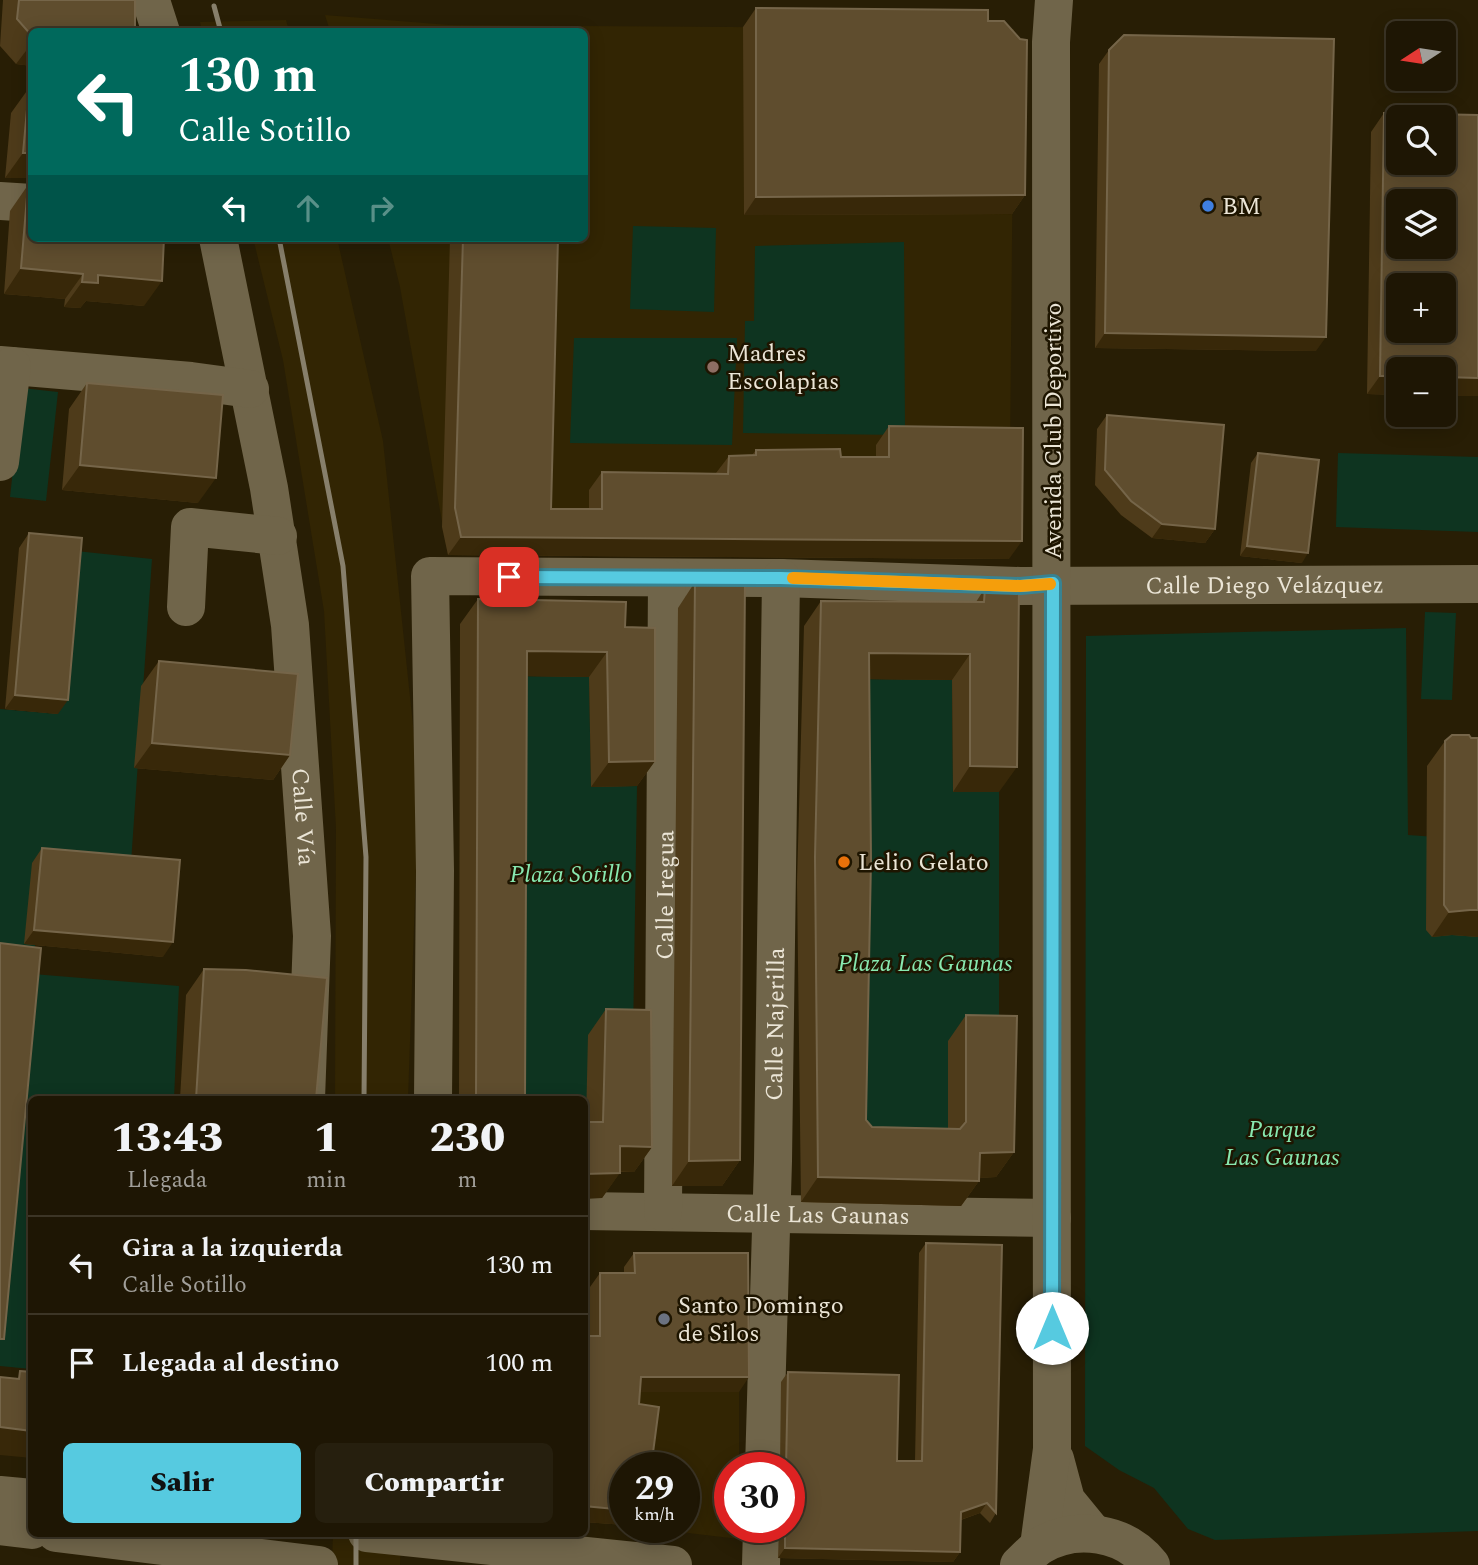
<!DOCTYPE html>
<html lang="es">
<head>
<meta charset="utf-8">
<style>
	:root { --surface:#1e1604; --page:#261f0e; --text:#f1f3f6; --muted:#a19f9a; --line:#3c3526; --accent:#56cae0 }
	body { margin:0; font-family:Spectral,serif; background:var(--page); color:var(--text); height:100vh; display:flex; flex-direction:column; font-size:26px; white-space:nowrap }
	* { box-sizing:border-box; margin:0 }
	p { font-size:23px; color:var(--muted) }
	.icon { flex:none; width:38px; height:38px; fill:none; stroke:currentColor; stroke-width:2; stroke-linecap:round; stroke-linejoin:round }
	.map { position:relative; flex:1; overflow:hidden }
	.sheet { position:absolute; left:28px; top:1096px; width:560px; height:441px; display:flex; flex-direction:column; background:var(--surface); border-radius:10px; box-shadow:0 4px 18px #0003,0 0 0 2px var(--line) }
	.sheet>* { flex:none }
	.hud { position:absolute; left:28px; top:28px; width:560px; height:214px; border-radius:10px; box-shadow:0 4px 18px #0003,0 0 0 2px var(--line); background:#00695c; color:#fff; overflow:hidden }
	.needle { width:46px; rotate:258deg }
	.controls { position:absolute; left:1386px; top:21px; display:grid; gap:14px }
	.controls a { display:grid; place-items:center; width:70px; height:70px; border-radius:10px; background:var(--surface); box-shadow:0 4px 18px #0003,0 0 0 2px var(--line); font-size:35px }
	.speed { position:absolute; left:609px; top:1452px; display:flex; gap:14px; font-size:35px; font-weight:700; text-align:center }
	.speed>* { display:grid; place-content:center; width:91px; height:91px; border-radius:50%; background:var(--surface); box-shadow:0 4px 18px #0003,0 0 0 2px var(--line); line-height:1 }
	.speed small { font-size:18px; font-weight:400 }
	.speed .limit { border:10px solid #d22; background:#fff; color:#111 }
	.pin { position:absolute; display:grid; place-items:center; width:60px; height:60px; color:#fff; margin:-30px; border-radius:14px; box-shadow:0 4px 10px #0006 }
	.me { position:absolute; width:77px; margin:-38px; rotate:0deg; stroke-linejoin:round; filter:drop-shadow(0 0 5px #0008) }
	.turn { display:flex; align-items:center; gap:24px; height:147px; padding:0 35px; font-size:32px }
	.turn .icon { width:91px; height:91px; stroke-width:2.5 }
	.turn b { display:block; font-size:49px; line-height:60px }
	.lanes { display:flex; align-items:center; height:66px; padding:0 35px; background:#0003; justify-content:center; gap:35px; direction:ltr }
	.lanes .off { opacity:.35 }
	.eta { display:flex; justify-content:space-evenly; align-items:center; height:119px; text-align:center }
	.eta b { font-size:42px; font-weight:800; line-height:49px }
	.cta { display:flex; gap:14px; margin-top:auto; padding:14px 35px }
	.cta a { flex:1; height:80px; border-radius:10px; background:var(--accent); color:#111; font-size:28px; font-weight:800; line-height:80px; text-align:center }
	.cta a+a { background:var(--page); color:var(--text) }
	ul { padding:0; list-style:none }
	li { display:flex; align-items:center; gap:21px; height:98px; padding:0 35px; border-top:2px solid var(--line) }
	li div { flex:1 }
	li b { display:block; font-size:26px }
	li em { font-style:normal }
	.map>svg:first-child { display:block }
	.built { fill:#322503 }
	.green { fill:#0e3420 }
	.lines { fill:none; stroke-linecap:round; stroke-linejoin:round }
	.street { stroke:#70654a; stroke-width:38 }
	.secondary { stroke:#70654a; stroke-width:38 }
	.rail { stroke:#877f6b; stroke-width:5 }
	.wall { fill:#4e3b1a }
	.shaded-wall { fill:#382809 }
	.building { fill:#5f4d2e; stroke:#756549; stroke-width:2; fill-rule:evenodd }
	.route-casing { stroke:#388392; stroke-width:18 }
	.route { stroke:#56cae0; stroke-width:12 }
	.slow { stroke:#f59e0b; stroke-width:12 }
	.shop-dot { fill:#3f7fe0; stroke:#1e1500; stroke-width:2.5 }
	.education-dot { fill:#8d6e63; stroke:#1e1500; stroke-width:2.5 }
	.food-dot { fill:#e8710a; stroke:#1e1500; stroke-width:2.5 }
	.worship-dot { fill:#6b7280; stroke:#1e1500; stroke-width:2.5 }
	.labels { text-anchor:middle; stroke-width:5; stroke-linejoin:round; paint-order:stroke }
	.poi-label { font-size:24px; fill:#ebe5d6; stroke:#1e1500; text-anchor:start }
	.street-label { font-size:24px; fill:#ebe5d6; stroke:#1e1500 }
	.park-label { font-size:24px; font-style:italic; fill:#88e9b0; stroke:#1e1500 }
</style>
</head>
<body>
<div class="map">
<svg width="1478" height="1565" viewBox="0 0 1478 1565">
	<rect width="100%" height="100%" fill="#281e05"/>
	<!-- built -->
	<path class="built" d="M 325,15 L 449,25 L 1014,29 L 1009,559 L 448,555 L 400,287 L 388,238 L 584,238 L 584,32 L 330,31 Z
		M 286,20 L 289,31 L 202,31 L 200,22 Z
		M 253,238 L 337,238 L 383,441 L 419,782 L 408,1099 L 335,1099 L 336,828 L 324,611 L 283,360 Z
		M 585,1391 L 739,1392 L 739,1468 L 730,1468 L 730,1528 L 739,1528 L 739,1539 L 646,1528 L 684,1528 L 684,1468 L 625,1468 Z
		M 333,1533 L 401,1533 L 400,1565 L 332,1565 Z"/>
	<!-- green -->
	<path class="green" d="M 633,226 L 716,228 L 714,312 L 630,309 Z
		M 904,242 L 905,435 L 743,433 L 745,321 L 754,321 L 755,246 Z
		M 574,338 L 737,338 L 732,445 L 570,443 Z
		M 22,388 L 58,392 L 46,501 L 10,497 Z
		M 1338,453 L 1478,457 L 1478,532 L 1336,527 Z
		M 76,551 L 152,559 L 131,863 L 35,945 L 33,974 L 179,986 L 174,1099 L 32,1099 L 31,1369 L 0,1366 L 0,709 L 57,714 Z
		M 1425,612 L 1456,613 L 1452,700 L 1421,699 Z
		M 1406,628 L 1408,835 L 1478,840 L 1478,1531 L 1215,1540 L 1188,1529 L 1154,1488 L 1119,1470 L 1085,1446 L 1086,636 Z
		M 509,676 L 589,677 L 591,787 L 637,786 L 633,1036 L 585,1147 L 584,1099 L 507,1099 Z
		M 851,679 L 952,680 L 953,791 L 999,792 L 999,1041 L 948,1147 L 854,1152 Z"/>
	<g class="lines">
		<!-- street -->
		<g class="street">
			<path d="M 153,7 L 161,32"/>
			<path d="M 0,201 L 32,203"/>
			<path id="s1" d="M 218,238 L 269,488 L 290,625 L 312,936 L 306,1099"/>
			<path d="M 0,365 L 191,381 L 250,389"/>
			<path d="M 0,462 L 12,366"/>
			<path d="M 186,607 L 190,527 L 278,536"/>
			<path id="s2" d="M 433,1099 L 435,871 L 430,576 L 781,578 L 1020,586 L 1478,584"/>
			<path id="s3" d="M 584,1211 L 1052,1218"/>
			<path id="s4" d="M 663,1212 L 667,578"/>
			<path d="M 1055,1459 L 1066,1500 L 1093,1533"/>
			<path id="s5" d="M 764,1468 L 773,1161 L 781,578"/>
			<path d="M 1039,1546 L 1052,1449 L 1051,42 L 1054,0"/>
			<path d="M 761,1565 L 762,1528"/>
		</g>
		<!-- secondary -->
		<path class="secondary" d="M 0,1495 L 32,1498
			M 0,1526 L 32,1530
			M 56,1533 L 319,1565
			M 367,1533 L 673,1565
			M 1019,1565 C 1026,1559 1032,1551 1040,1546 C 1076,1524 1125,1532 1151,1565"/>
		<!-- rail -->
		<path class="rail" d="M 214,6 L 221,32
			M 279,238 L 343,566 L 366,857 L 364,1099
			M 356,1565 L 356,1533"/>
	</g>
	<!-- wall -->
	<path class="wall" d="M 3,0 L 135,0 L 32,32 L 32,66 L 16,64 L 0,46 Z
		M 756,8 L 988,21 L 1025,195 L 1012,214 L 744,215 L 743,27 Z
		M 1109,50 L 1316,351 L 1095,348 L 1099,64 Z
		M 32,77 L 32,178 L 5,178 L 11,113 L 29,88 L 30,88 Z
		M 1384,113 L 1478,115 L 1478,396 L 1444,396 L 1444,369 L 1398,369 L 1398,395 L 1367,394 L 1371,132 Z
		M 28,185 L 144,306 L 86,301 L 80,308 L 64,307 L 65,299 L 4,294 L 10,211 Z
		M 450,238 L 558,238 L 551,509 L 589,509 L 589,490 L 602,472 L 716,473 L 729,456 L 752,455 L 756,450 L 841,457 L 876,457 L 876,445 L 889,426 L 1009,559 L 448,555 L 442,527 Z
		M 87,383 L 198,503 L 62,490 L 69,409 Z
		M 1107,415 L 1215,529 L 1205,543 L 1152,538 L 1121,515 L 1095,485 L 1097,429 Z
		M 1258,453 L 1302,563 L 1240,556 L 1251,463 Z
		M 29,533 L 58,714 L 5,709 L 19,548 Z
		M 695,582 L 740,1160 L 722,1186 L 672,1186 L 678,608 Z
		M 985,588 L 999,792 L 953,792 L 952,680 L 869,679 L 866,1120 L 872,1127 L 948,1128 L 948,1041 L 966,1015 L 1014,1152 L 996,1177 L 979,1178 L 979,1181 L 961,1206 L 801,1202 L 797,882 L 804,626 L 821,601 L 976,602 Z
		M 478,599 L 625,627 L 655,761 L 637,786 L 591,787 L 589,677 L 527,676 L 525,1099 L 459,1099 L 460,624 Z
		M 159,661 L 290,755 L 273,780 L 134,768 L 141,686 Z
		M 1478,738 L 1478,937 L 1452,935 L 1432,937 L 1426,930 L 1427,766 L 1445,741 Z
		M 42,848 L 163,957 L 24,944 L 32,863 Z
		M 204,969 L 316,1099 L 180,1099 L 186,995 Z
		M 606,1009 L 652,1147 L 634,1172 L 620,1172 L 602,1198 L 586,1122 L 588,1035 Z
		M 926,1243 L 996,1513 L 990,1523 L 980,1513 L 961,1520 L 960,1552 L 953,1562 L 778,1558 L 779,1528 L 789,1528 L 789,1468 L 780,1468 L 781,1382 L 788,1372 L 897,1461 L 915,1461 L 919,1253 Z
		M 634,1253 L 739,1392 L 640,1392 L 625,1468 L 625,1525 L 584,1522 L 584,1341 L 589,1336 L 590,1336 L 590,1287 L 600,1273 L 624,1273 L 624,1267 Z"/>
	<!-- shaded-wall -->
	<path class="shaded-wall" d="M 32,43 L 32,66 L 16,64 Z
		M 23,153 L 32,153 L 32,178 L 5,178 Z
		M 1025,195 L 1012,214 L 744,215 L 756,197 Z
		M 21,268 L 83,274 L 65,299 L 4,294 Z
		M 98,275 L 162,281 L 144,306 L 86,301 L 80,308 L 64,307 L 82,282 Z
		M 1105,333 L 1326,337 L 1316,351 L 1095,348 Z
		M 1380,376 L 1398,376 L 1398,395 L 1367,394 Z
		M 1444,377 L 1478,378 L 1478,396 L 1444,396 Z
		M 80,465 L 216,478 L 198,503 L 62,490 Z
		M 1162,524 L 1215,529 L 1205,543 L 1152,538 Z
		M 461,537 L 1022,541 L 1009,559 L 448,555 Z
		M 1247,546 L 1308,553 L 1302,563 L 1240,556 Z
		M 527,651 L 607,652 L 589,677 L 509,676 Z
		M 869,653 L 970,654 L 952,680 L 851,679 Z
		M 15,695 L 68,700 L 58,714 L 5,709 Z
		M 152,743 L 290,755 L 273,780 L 134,768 Z
		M 655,761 L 637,786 L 591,787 L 609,762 Z
		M 970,766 L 1017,767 L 999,792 L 953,792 Z
		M 1470,910 L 1478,910 L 1478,937 L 1452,935 L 1432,937 L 1449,912 Z
		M 34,930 L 173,942 L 163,957 L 24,944 Z
		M 620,1146 L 652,1147 L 634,1172 L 603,1171 Z
		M 1014,1152 L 996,1177 L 962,1179 L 980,1153 Z
		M 740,1160 L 722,1186 L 672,1186 L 689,1161 Z
		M 620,1173 L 602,1198 L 584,1199 L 584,1174 Z
		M 818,1177 L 979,1181 L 961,1206 L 801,1202 Z
		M 641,1377 L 749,1377 L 739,1392 L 631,1392 Z
		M 0,1427 L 32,1431 L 32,1458 L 0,1455 Z
		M 987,1503 L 980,1513 L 954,1522 L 961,1512 Z
		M 584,1506 L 625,1510 L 625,1525 L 584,1522 Z
		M 785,1548 L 960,1552 L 953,1562 L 778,1558 Z"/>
	<!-- building -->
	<path class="building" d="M 19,0 L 135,0 L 135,32 L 32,32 L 32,36 L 17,19 Z
		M 756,8 L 988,10 L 988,21 L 1004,21 L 1020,39 L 1027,40 L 1025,195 L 756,197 Z
		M 1124,35 L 1334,39 L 1326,337 L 1105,333 L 1109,50 Z
		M 29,88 L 32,88 L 32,153 L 23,153 Z
		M 1384,113 L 1478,115 L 1478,378 L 1444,377 L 1444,369 L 1398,369 L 1398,376 L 1380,376 ZM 1398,117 L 1444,117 L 1444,163 L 1398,163 ZM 1398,201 L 1444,201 L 1444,247 L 1398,247 ZM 1398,285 L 1444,285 L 1444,331 L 1398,331 Z
		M 28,185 L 32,186 L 32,238 L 164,238 L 162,281 L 98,275 L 98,283 L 82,282 L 83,274 L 21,268 Z
		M 463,238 L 558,238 L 551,509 L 602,509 L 602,472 L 728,474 L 729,456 L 756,455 L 756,450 L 840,449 L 841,457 L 889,457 L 889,426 L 1023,428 L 1022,541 L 461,537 L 455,508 Z
		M 87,383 L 223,395 L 216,478 L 80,465 Z
		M 1107,415 L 1224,425 L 1215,529 L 1162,524 L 1131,501 L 1105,470 Z
		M 1258,453 L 1319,460 L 1308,553 L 1247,546 Z
		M 29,533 L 82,538 L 68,700 L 15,695 Z
		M 745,581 L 740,1160 L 689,1161 L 695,582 Z
		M 985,588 L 1019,588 L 1017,767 L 970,766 L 970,654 L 869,653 L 871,860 L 866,1120 L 872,1127 L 960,1129 L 966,1122 L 966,1015 L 1017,1016 L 1014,1152 L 980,1153 L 979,1181 L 818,1177 L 815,857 L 821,601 L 984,602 Z
		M 478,599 L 626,602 L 625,627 L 655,628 L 655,761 L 609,762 L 607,652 L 527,651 L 525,1099 L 476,1099 Z
		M 159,661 L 298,674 L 290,755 L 152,743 Z
		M 1452,735 L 1469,735 L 1471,738 L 1478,738 L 1478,910 L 1470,910 L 1449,912 L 1444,905 L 1445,741 Z
		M 42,848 L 180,860 L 173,942 L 34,930 Z
		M 0,943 L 41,948 L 4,1339 L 0,1339 Z
		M 204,969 L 246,970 L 327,978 L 316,1099 L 196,1099 Z
		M 606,1009 L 651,1010 L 652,1147 L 620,1146 L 620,1173 L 584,1174 L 584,1122 L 603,1122 Z
		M 926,1243 L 1002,1245 L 996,1513 L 987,1503 L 961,1512 L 960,1552 L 785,1548 L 785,1528 L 789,1528 L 789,1468 L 786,1468 L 788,1372 L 899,1375 L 897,1461 L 922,1461 Z
		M 634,1253 L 748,1253 L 749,1377 L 641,1377 L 639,1404 L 659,1407 L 651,1468 L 625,1468 L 625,1510 L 584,1506 L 584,1377 L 589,1377 L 589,1336 L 600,1336 L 600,1273 L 635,1273 Z
		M 20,1371 L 32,1372 L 32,1431 L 0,1427 L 0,1377 L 19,1379 Z"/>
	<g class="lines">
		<defs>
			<path id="route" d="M 509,577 L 781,578 L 1020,586 L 1053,583 L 1052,1328"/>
		</defs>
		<!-- route casing -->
		<use href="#route" class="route-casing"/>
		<!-- route -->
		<use href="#route" class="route"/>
		<!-- slow -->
		<path class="slow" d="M 793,578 L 1020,586 L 1050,584"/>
	</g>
	<!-- markers -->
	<circle class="shop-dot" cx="1208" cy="206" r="7"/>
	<circle class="education-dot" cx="713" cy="367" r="7"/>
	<circle class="food-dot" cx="844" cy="862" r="7"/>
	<circle class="worship-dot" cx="664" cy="1319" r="7"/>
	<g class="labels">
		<!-- poi labels -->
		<g class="poi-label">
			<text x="1222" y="214">BM</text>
			<text x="727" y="361">Madres<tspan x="727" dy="28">Escolapias</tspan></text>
			<text x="858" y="870">Lelio Gelato</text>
			<text x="678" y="1313">Santo Domingo<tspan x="678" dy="28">de Silos</tspan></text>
		</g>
		<!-- street labels -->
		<g class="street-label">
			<text transform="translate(1053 431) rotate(-90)" y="8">Avenida Club Deportivo</text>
			<text dy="8" stroke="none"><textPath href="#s2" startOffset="1358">Calle Diego Velázquez</textPath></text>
			<text dy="8" stroke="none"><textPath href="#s1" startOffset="586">Calle Vía</textPath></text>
			<text dy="8" stroke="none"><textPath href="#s4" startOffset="317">Calle Iregua</textPath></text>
			<text dy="8" stroke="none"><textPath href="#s5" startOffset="444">Calle Najerilla</textPath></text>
			<text dy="8" stroke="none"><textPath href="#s3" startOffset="234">Calle Las Gaunas</textPath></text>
		</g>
		<!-- park labels -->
		<g class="park-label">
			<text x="571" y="882">Plaza Sotillo</text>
			<text x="925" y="971">Plaza Las Gaunas</text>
			<text x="1282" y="1137">Parque<tspan x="1282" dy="28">Las Gaunas</tspan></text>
		</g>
	</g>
</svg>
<div class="controls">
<a><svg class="needle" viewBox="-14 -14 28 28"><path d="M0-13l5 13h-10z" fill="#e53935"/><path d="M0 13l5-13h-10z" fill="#a19f9a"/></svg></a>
<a><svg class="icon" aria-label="search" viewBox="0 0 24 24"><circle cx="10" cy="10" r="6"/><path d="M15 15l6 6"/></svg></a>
<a><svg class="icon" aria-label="layers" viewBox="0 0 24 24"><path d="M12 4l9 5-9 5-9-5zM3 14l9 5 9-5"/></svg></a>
<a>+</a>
<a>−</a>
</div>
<div class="speed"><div>29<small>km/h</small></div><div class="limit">30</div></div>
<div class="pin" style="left:509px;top:577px;background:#d93025"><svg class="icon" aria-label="arrive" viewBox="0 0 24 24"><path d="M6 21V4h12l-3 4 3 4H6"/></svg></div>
<svg class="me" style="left:1052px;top:1328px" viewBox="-20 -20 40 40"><circle r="19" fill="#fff"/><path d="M0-13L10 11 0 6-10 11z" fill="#56cae0"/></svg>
<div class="hud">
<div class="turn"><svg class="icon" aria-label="left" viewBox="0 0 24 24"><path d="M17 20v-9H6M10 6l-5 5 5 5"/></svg><div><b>130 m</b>Calle Sotillo</div></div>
<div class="lanes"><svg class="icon" aria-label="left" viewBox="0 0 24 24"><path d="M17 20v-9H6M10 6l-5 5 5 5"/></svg><svg class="icon off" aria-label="ahead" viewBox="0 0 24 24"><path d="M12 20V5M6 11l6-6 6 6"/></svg><svg class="icon off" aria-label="right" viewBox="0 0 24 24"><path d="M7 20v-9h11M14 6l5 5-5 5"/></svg></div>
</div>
<section class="sheet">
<div class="eta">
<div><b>13:43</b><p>Llegada</p></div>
<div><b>1</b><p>min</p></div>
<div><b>230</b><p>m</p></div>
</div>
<ul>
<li><svg class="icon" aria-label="left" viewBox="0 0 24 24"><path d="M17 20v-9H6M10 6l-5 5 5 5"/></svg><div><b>Gira a la izquierda</b><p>Calle Sotillo</p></div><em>130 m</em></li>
<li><svg class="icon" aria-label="arrive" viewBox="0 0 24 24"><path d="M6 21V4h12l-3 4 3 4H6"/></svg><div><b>Llegada al destino</b></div><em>100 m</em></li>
</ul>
<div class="cta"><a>Salir</a><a>Compartir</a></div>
</section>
</div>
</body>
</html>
